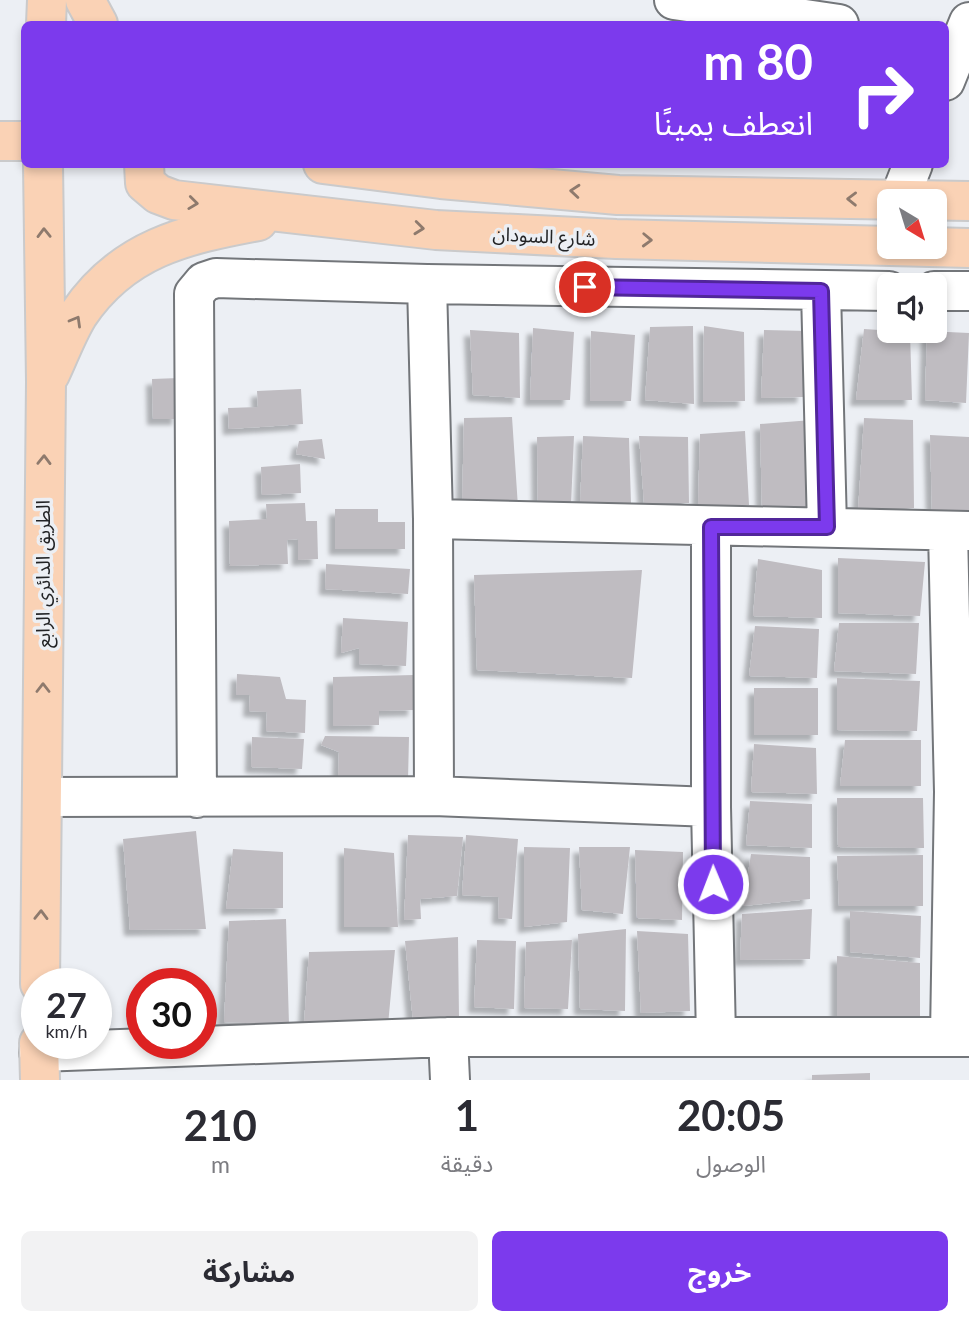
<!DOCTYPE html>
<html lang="ar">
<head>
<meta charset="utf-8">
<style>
	:root { --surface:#fff; --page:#f2f2f3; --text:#2b2b33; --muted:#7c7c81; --accent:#7c3aed }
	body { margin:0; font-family:Lato,"Noto Sans Arabic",sans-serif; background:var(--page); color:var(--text); direction:rtl; height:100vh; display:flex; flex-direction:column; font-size:26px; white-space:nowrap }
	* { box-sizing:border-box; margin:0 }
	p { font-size:23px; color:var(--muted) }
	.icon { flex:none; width:38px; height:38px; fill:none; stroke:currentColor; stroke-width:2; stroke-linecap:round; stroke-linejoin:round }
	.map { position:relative; height:1080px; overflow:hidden; direction:ltr }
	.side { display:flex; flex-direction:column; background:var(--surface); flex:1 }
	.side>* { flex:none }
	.top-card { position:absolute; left:21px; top:21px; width:928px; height:147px; border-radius:10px; box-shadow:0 4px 10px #0003; direction:rtl; background:#7c3aed; color:#fff; overflow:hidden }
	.needle { width:46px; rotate:142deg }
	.tools { position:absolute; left:877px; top:189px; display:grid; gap:14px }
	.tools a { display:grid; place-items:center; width:70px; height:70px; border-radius:10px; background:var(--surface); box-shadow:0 4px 10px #0003; font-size:35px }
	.speed { position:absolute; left:21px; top:968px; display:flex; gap:14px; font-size:35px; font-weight:700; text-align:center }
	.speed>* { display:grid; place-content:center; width:91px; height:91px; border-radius:50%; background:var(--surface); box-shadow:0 4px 10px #0003; line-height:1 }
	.speed small { font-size:18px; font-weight:400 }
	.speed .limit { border:10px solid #d22; background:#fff; color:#111 }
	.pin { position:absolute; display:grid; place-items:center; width:60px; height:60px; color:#fff; margin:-30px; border:4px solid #fff; border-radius:50%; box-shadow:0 2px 7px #0007 }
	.me { position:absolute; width:77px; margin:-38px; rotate:359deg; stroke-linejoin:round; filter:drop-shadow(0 0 5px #0008) }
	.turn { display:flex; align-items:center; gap:24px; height:147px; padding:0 21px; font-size:32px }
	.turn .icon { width:91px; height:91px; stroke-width:2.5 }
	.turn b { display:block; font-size:49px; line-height:60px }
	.eta { display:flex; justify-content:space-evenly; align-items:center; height:119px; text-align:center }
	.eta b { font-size:42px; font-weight:700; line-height:49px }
	.primary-button { display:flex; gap:14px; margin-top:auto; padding:14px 21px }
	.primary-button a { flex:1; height:80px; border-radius:10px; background:var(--accent); color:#fff; font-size:28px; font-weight:700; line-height:80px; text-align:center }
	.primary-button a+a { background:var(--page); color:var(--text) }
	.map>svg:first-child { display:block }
	.building { fill:#bfbcc1; filter:url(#shadow) }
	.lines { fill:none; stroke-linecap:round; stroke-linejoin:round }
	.minor-casing { stroke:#73767a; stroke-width:42 }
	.major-casing { stroke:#cacacb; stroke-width:42 }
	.minor { stroke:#fff; stroke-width:38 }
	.major { stroke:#fad2b5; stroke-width:38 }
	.oneway { stroke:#8e7a6d }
	.route-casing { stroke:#51269a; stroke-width:18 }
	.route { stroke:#7c3aed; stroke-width:12 }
	.labels { text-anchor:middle; stroke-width:7; stroke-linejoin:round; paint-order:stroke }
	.street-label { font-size:19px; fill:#222325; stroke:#eceff4 }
</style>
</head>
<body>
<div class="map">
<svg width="969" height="1080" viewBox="0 0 969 1080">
	<defs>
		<filter id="shadow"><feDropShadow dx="-6" dy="6" stdDeviation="2" flood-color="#0004"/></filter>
	</defs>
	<rect width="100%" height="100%" fill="#eceff4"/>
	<!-- building -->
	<path class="building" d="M 693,326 L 694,404 L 645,400 L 650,327 Z
		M 704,326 L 744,332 L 745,401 L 703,402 Z
		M 533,328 L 574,332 L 570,400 L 530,400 Z
		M 864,329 L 910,332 L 912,400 L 856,400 Z
		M 470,330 L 519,333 L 520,398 L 473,395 Z
		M 764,330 L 808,331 L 803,397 L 761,398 Z
		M 591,331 L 635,335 L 631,401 L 590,401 Z
		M 927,331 L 969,333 L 966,403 L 925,400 Z
		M 179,378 L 178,419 L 153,419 L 152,379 Z
		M 301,389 L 303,424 L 229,429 L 228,408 L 258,407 L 257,391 Z
		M 512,417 L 518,507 L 462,508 L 464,418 Z
		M 864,418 L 913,420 L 914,508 L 858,511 Z
		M 812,420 L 808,509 L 762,512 L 760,424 Z
		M 745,431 L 749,505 L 698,505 L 700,434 Z
		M 930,435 L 969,437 L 969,511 L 932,510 Z
		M 574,436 L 571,505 L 538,507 L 537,437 Z
		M 583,436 L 629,438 L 631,504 L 580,504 Z
		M 639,436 L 688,437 L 689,503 L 644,503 Z
		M 322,439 L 325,459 L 296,454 L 299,441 Z
		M 300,464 L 301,493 L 262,495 L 261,467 Z
		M 305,503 L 306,521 L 317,521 L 318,559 L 298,560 L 298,539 L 287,540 L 288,564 L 230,566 L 229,521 L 267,519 L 266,504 Z
		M 335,509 L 378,509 L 378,522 L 405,522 L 405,549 L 335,549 Z
		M 838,558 L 925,562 L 920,616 L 838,613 Z
		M 758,559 L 822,570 L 822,618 L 753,616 Z
		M 326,564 L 410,569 L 408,594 L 325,589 Z
		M 642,570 L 632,678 L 477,670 L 474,575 Z
		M 343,618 L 408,622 L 406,666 L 359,664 L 359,648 L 341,653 Z
		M 839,623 L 919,623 L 916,674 L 834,671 Z
		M 755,626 L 819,629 L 817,678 L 749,676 Z
		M 237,674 L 280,677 L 286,699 L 306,700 L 305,733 L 266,731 L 267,712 L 249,711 L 250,695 L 236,695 Z
		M 414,675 L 414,710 L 379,711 L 379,725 L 333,726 L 333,677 Z
		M 837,678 L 920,681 L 917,731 L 837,730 Z
		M 754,688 L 818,688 L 818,735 L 754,735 Z
		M 325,736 L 409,737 L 408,780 L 338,778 L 339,752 L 321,745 Z
		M 252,737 L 304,739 L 302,769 L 251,767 Z
		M 845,740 L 921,740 L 921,786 L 840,786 Z
		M 754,744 L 816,748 L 817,794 L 751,792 Z
		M 837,798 L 923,798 L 924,848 L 838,847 Z
		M 750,801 L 812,804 L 812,848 L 746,845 Z
		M 196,831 L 206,929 L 130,930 L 123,839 Z
		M 408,835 L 463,837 L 457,896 L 420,899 L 421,919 L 404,920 Z
		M 466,835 L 518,839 L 512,919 L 498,918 L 499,897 L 462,895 Z
		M 524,847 L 570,848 L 567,922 L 524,927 Z
		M 579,847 L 630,847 L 623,914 L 582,910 Z
		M 344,848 L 394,853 L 398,927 L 344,927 Z
		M 233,849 L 283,852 L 283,908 L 226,909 Z
		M 635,850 L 683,852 L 682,920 L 637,918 Z
		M 751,854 L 810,857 L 810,899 L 743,906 Z
		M 923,855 L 923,906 L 839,906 L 837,856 Z
		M 812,909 L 810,959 L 740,960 L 742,914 Z
		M 850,911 L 921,916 L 920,958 L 850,952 Z
		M 286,919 L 289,1025 L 224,1022 L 229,921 Z
		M 626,929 L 625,1011 L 580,1009 L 578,934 Z
		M 637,931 L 688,934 L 690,1011 L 641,1013 Z
		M 458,937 L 459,1019 L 413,1021 L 405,941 Z
		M 477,940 L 516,941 L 514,1009 L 474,1007 Z
		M 572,940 L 568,1009 L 524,1008 L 526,942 Z
		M 395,950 L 388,1025 L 304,1024 L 309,952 Z
		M 837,956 L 920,963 L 920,1019 L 837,1020 Z
		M 870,1073 L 870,1080 L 812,1080 L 812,1075 Z"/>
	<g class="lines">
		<defs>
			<path id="minor" d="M 674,0 L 839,24
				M 945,81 L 969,22
				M 899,200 L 913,164
				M 427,284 L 433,519 L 434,796
				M 821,291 L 827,527
				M 934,291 L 969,291
				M 433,519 L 969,531
				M 711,527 L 711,807 L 716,1037
				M 948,532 L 954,792 L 950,1036
				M 42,797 L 434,796 L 711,807
				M 197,798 L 194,294 L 204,282 L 216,278 L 427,284 L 889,291
				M 448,1037 L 450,1080
				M 39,1052 L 448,1037 L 969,1037"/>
			<path id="major" d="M 85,0 L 98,24
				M 46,24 L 47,0
				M 0,141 L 24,141
				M 144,164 L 145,183 L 158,194 L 174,200 L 436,230 L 616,239 L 969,248
				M 323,164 L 441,179 L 618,195 L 969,201
				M 50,374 C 59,355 67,333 78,315 C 123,248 184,235 258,221
				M 40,984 L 46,382 L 43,164
				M 39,1043 L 40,1080"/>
		</defs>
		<!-- minor casing -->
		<use href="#minor" class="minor-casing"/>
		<!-- major casing -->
		<use href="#major" class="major-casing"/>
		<!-- minor -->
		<use href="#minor" class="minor"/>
		<!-- major -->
		<use href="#major" class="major"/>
	</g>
	<!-- one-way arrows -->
	<defs><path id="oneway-chevron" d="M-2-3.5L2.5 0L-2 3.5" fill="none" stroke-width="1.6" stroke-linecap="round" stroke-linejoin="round" transform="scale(1.75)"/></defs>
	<g class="oneway">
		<use href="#oneway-chevron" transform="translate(575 191) rotate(-175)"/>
		<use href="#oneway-chevron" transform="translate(852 199) rotate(-179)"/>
		<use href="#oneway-chevron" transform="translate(193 203) rotate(7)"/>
		<use href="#oneway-chevron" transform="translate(419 228) rotate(6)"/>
		<use href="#oneway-chevron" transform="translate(44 233) rotate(-91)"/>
		<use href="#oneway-chevron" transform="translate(647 240) rotate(2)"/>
		<use href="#oneway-chevron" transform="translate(76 321) rotate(-60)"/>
		<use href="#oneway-chevron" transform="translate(44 460) rotate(-89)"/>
		<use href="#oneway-chevron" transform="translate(43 688) rotate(-90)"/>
		<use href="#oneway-chevron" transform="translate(41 915) rotate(-89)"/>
	</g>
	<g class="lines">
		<defs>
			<path id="route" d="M 585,287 L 821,291 L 827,527 L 711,527 L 713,884"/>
		</defs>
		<!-- route casing -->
		<use href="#route" class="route-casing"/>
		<!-- route -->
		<use href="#route" class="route"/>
	</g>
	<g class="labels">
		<!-- street labels -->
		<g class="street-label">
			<text transform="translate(544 236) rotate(3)" y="7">شارع السودان</text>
			<text transform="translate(43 574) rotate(-90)" y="7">الطريق الدائري الرابع</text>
		</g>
	</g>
</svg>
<div class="tools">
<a><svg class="needle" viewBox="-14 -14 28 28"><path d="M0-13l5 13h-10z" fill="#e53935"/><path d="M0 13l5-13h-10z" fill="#7c7c81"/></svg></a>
<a><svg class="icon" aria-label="sound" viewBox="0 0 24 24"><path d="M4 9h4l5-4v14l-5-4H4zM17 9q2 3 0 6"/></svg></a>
</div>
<div class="speed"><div>27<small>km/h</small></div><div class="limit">30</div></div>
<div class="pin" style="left:585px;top:287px;background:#d93025"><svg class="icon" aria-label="arrive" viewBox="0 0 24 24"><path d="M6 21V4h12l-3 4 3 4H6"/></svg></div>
<svg class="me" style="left:713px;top:884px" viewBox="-20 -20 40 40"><circle r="17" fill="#7c3aed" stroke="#fff" stroke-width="3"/><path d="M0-11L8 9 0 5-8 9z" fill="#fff"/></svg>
<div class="top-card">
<div class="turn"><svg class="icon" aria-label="right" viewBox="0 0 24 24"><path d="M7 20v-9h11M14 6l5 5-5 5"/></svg><div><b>80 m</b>انعطف يمينًا</div></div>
</div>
</div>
<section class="side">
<div class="eta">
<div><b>20:05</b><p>الوصول</p></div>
<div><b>1</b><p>دقيقة</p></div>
<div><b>210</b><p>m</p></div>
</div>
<div class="primary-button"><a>خروج</a><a>مشاركة</a></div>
</section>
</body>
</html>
